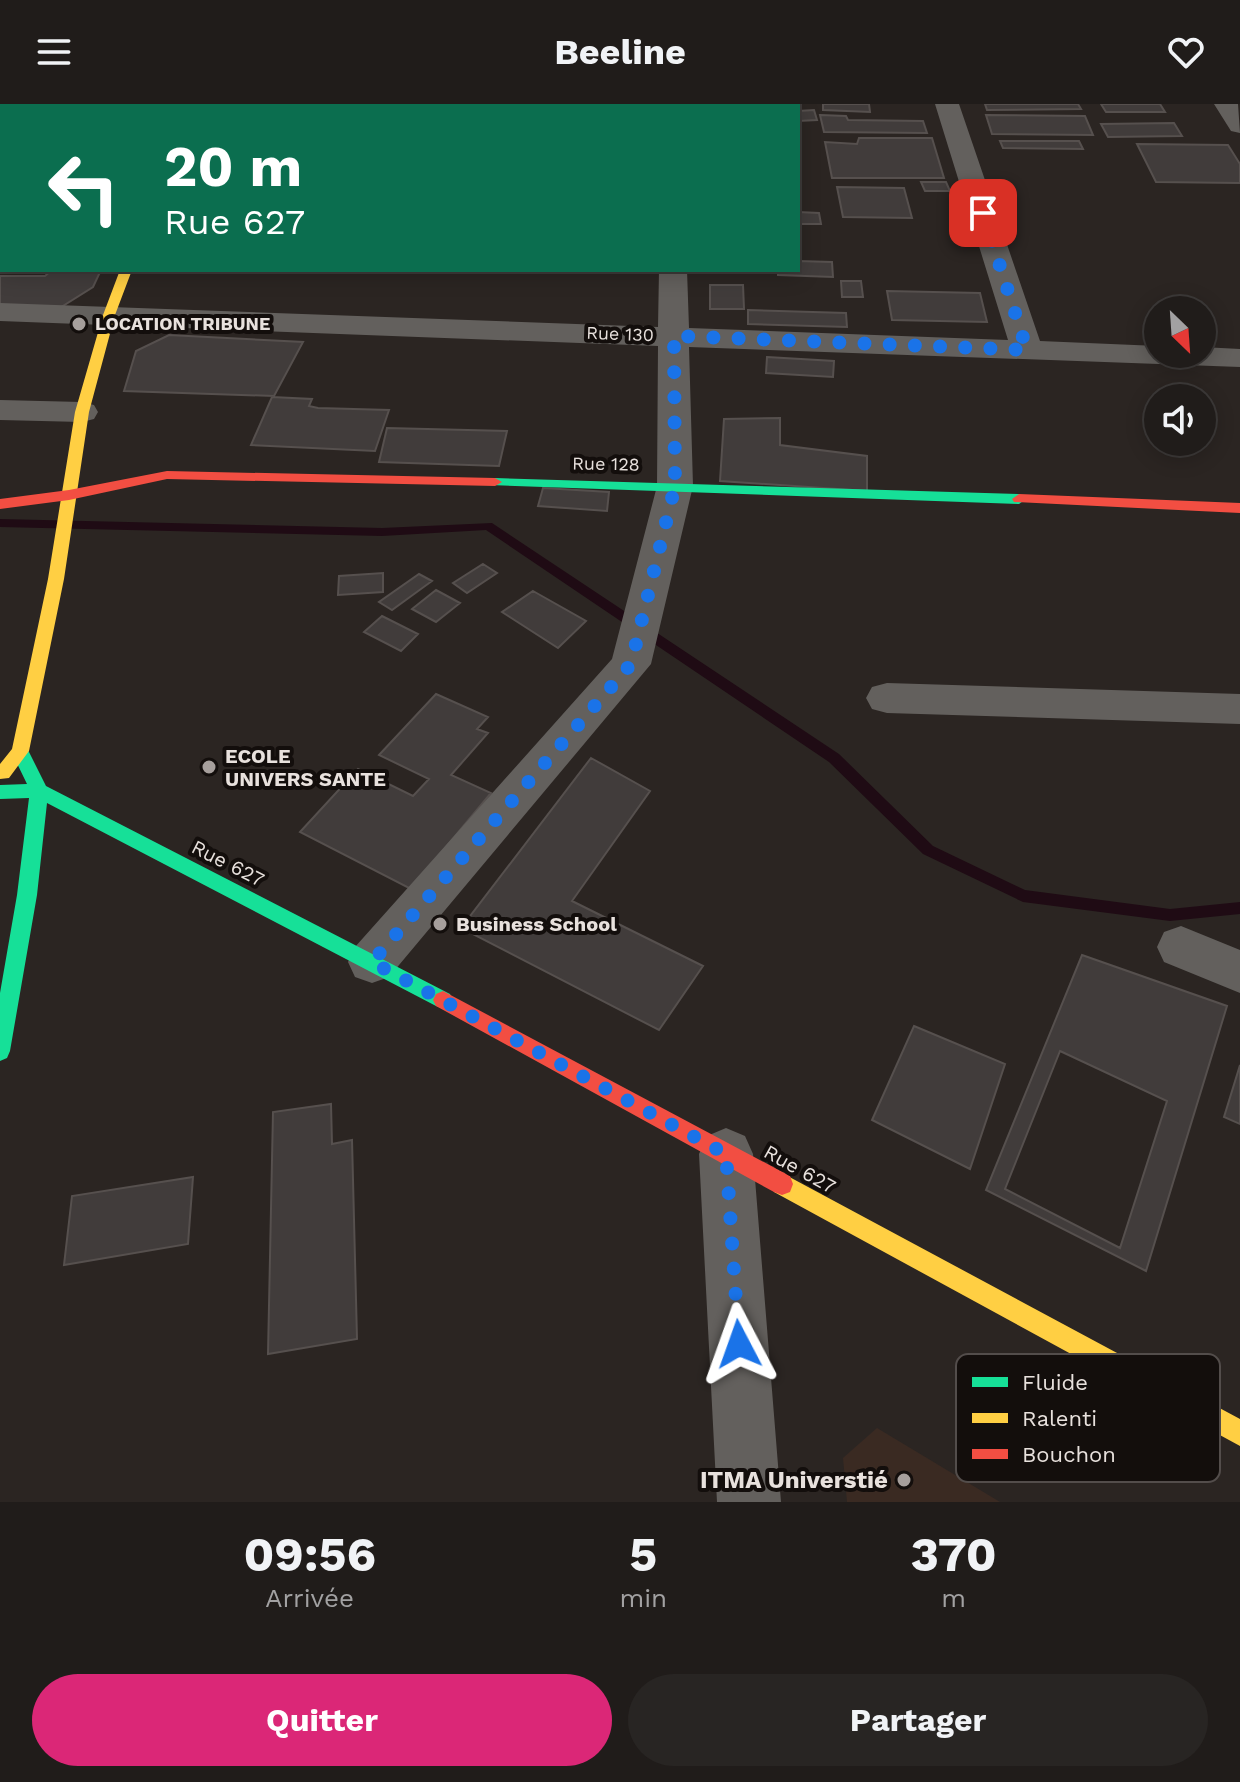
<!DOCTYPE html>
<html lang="fr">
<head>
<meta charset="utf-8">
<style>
	:root { --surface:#201c1a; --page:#282523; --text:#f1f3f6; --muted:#a2a1a2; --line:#3d3a39; --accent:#db2777 }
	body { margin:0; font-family:"Work Sans",sans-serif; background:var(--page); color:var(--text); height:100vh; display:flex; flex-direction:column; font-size:30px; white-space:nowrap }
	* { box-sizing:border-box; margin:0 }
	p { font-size:26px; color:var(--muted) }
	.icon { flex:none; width:44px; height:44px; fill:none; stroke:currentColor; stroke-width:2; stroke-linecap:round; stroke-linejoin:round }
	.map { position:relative; height:1398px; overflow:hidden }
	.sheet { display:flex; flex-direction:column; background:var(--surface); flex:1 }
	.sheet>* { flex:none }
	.guide { position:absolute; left:0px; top:0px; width:800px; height:168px; box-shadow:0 4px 20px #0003,0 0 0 2px var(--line); background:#0b6e4f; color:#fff; overflow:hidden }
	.needle { width:52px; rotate:155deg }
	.fabs { position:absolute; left:1144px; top:192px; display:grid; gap:16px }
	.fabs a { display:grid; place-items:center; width:72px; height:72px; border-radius:50%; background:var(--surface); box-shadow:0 4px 20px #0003,0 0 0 2px var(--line); font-size:40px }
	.pin { position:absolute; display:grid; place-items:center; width:68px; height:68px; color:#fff; margin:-34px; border-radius:16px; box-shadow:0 4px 12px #0006 }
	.me { position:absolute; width:88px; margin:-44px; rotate:356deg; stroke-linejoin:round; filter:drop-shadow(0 0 6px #0008) }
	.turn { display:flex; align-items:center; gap:28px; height:168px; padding:0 32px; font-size:36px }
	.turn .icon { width:104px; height:104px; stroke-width:2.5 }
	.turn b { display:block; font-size:56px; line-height:68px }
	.eta { display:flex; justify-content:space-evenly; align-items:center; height:136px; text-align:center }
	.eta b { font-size:48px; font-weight:700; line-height:56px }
	.cta { display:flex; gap:16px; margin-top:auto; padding:16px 32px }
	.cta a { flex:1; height:92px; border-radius:48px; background:var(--accent); color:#fff; font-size:32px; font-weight:700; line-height:92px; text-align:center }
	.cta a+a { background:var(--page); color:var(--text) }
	header { display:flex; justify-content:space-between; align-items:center; height:104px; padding:0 32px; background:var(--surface); font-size:36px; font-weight:700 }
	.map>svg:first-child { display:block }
	.built { fill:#3a2a22 }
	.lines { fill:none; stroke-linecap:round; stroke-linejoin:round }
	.stream { fill:#1f0b14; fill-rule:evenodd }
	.building { fill:#413c3b; stroke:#56504e; stroke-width:2; fill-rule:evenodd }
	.street { fill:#63605d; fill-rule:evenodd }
	.fast { fill:#16e098; fill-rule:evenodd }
	.slow { fill:#ffcf43; fill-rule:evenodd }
	.jam { fill:#f24e42; fill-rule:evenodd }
	.route { stroke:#1a73e8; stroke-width:14; stroke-dasharray:0 25.2 }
	.poi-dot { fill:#a69f9c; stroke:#130e0c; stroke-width:3 }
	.labels { text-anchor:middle; stroke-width:8; stroke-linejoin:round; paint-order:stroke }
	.far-poi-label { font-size:18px; font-weight:bold; fill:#e8e1dd; stroke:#130e0c; text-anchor:start }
	.far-street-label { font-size:18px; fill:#e8e1dd; stroke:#130e0c }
	.poi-label { font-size:20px; font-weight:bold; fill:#e8e1dd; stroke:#130e0c; text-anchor:start }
	.street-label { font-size:20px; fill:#e8e1dd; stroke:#130e0c }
	.near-poi-label { font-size:24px; font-weight:bold; fill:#e8e1dd; stroke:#130e0c; text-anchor:end }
	.key { fill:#130e0c; stroke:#534d4b; stroke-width:2 }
	.key-label { font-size:22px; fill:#e8e1dd }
</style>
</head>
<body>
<header><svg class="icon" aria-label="menu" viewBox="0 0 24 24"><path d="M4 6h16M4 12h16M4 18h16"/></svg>Beeline<svg class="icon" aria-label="heart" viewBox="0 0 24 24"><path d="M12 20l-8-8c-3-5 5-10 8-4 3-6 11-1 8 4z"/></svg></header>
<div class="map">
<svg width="1240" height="1398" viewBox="0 0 1240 1398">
	<rect width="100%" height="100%" fill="#2b2522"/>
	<!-- built -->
	<path class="built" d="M 877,1324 L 1000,1398 L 847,1398 L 843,1354 Z"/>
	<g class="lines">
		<!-- stream -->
		<path class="stream" d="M 0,415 L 382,424 L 492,419 L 839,650 L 933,742 L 1025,786 L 1170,805 L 1240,798 L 1240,810 L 1170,817 L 1023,798 L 923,750 L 829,658 L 486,426 L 382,432 L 0,423 Z"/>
	</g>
	<!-- building -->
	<path class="building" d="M 378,0 L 459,0 L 377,2 Z
		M 823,0 L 869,0 L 870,8 L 823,6 Z
		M 985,0 L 1078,0 L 1081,5 L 987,6 Z
		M 1101,0 L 1160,0 L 1165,8 L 1106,8 Z
		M 814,6 L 817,16 L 798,17 L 798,7 Z
		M 820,11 L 846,12 L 848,16 L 923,17 L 927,29 L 824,28 Z
		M 986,11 L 1085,12 L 1093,31 L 992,30 Z
		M 1174,19 L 1182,32 L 1108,33 L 1101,20 Z
		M 859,34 L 932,34 L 944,74 L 832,74 L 825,38 L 857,40 Z
		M 1000,37 L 1079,37 L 1083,45 L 1003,44 Z
		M 1137,40 L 1228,41 L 1240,60 L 1240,79 L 1156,78 Z
		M 921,78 L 946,78 L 950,87 L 925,87 Z
		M 837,83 L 904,84 L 912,114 L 843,113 Z
		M 798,108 L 819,109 L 821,120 L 798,120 Z
		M 798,157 L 832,158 L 833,173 L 778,171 L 778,166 L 798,166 Z
		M 52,166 L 101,166 L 93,183 L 58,205 L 0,205 L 0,172 L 45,172 Z
		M 841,177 L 861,177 L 863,193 L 842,193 Z
		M 710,181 L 743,181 L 744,205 L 710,205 Z
		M 887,187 L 980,189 L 987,218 L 892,216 Z
		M 748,206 L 846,209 L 847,223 L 748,220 Z
		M 169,231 L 303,238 L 274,292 L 124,287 L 136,247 Z
		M 767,253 L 834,257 L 833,273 L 766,269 Z
		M 272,293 L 312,295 L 309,302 L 318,304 L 389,306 L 375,347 L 251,341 Z
		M 780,314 L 780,341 L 867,352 L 867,387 L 720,377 L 724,315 Z
		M 387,324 L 507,327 L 499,362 L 379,358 Z
		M 543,384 L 609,388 L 607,407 L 538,402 Z
		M 483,460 L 497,469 L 467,489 L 453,479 Z
		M 383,469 L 383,488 L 338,491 L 339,472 Z
		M 419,470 L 432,477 L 392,506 L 379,498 Z
		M 436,486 L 460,499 L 436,518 L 412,505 Z
		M 533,487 L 586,517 L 558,544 L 502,508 Z
		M 382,512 L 418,530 L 401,547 L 364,528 Z
		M 436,590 L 488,613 L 477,625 L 488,629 L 451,671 L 491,689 L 411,785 L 300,728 L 358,665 L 413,692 L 429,675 L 379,651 Z
		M 591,654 L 650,687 L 572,797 L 703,862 L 659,926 L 461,824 Z
		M 1082,851 L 1227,902 L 1146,1167 L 986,1086 ZM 1060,947 L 1167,997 L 1120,1144 L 1005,1085 Z
		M 914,922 L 1005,960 L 970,1065 L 872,1016 Z
		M 1240,961 L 1240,1020 L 1224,1013 Z
		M 331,1000 L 332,1040 L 352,1036 L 357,1235 L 268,1250 L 273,1008 Z
		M 193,1073 L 188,1140 L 64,1161 L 72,1092 Z"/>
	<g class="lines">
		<!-- street -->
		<path class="street" d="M 659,0 L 683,0 L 683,2 L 659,2 Z
			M 935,0 L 959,0 L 1040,237 L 1158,242 L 1158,250 L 1202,250 L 1202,243 L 1240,245 L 1240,263 L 689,243 L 693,382 L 651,560 L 389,873 L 372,879 L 355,873 L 348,858 L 355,843 L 612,555 L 657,382 L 658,242 L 0,217 L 0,199 L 658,223 L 659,166 L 687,166 L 689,224 L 1008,236 Z
			M 1214,0 L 1238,0 L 1240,29 L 1231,27 Z
			M 0,39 L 2,39 L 2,55 L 0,55 Z
			M 0,296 L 82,298 L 94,301 L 98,308 L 94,315 L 82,318 L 0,316 Z
			M 887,579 L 1240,590 L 1240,620 L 887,609 L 872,605 L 866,594 L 872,583 Z
			M 1181,822 L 1240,846 L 1240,889 L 1164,858 L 1157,843 L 1164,828 Z
			M 726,1024 L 745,1032 L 753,1050 L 781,1398 L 717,1398 L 699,1050 L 707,1032 Z"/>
		<!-- fast -->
		<path class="fast" d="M 495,374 L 1019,390 L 1026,395 L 1019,400 L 490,381 L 490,375 Z
			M 20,640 L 26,642 L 46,682 L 450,890 L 453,896 L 450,902 L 443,905 L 436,902 L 47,699 L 37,791 L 10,947 L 7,954 L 0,957 L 0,889 L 17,791 L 29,694 L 0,695 L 0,681 L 27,680 L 11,647 Z"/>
		<!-- slow -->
		<path class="slow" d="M 120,166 L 132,166 L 115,211 L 89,308 L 64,475 L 29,647 L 9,674 L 0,675 L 0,660 L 12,645 L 48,475 L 75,308 L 103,211 Z
			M 782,1069 L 1240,1315 L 1240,1342 L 774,1088 L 771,1080 L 774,1072 Z"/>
		<!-- jam -->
		<path class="jam" d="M 214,0 L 225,0 L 213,2 Z
			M 167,367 L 495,374 L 502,378 L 495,382 L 167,375 L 69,396 L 0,405 L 0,395 L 69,386 Z
			M 1019,390 L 1240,399 L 1240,409 L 1014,398 L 1012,395 Z
			M 443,887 L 790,1072 L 793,1080 L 790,1088 L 782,1091 L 774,1088 L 436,902 L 433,896 L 436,890 Z"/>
	</g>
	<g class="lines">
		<!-- route -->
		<path class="route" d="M 739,1240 L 726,1050 L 372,858 L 631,560 L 675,382 L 674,232 L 1027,246 L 983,109"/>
	</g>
	<!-- markers -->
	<g class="poi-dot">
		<circle cx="79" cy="220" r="8"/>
		<circle cx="209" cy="663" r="8"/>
		<circle cx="440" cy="820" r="8"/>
		<circle cx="904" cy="1376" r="8"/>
	</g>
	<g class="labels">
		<!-- far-poi labels -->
		<g class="far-poi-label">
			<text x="95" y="226">LOCATION TRIBUNE</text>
		</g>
		<!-- far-street labels -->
		<g class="far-street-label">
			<text transform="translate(620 230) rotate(2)" y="6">Rue 130</text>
			<text transform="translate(606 360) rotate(1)" y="6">Rue 128</text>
		</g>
		<!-- poi labels -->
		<g class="poi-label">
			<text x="225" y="659">ECOLE<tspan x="225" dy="23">UNIVERS SANTE</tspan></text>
			<text x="456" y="827">Business School</text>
		</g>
		<!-- street labels -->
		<g class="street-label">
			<text transform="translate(228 759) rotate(27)" y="7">Rue 627</text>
			<text transform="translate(800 1065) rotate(29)" y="7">Rue 627</text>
		</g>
		<!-- near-poi labels -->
		<g class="near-poi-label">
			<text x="888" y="1384">ITMA Universtié</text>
		</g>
	</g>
	<!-- legend -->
	<rect x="956" y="1250" width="264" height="128" rx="12" class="key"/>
	<rect x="972" y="1273" width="36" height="10" fill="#16e098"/>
	<rect x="972" y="1309" width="36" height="10" fill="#ffcf43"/>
	<rect x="972" y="1345" width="36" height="10" fill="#f24e42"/>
	<g class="key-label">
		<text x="1022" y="1286">Fluide</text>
		<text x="1022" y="1322">Ralenti</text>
		<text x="1022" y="1358">Bouchon</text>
	</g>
</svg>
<div class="fabs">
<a><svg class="needle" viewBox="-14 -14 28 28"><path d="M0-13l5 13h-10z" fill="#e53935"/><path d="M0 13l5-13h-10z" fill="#a2a1a2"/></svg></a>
<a><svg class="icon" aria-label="sound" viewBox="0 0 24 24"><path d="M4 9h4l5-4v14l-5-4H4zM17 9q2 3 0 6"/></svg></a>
</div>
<div class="pin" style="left:983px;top:109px;background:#d93025"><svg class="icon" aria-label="arrive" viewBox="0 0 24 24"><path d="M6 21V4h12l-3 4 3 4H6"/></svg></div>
<svg class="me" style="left:739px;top:1240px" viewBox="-20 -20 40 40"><path d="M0-17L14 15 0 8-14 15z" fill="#1a73e8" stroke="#fff" stroke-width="4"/></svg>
<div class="guide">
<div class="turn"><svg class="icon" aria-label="left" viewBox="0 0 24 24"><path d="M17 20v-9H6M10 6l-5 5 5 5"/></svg><div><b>20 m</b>Rue 627</div></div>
</div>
</div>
<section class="sheet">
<div class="eta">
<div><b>09:56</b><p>Arrivée</p></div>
<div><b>5</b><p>min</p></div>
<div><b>370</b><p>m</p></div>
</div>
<div class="cta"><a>Quitter</a><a>Partager</a></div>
</section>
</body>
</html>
